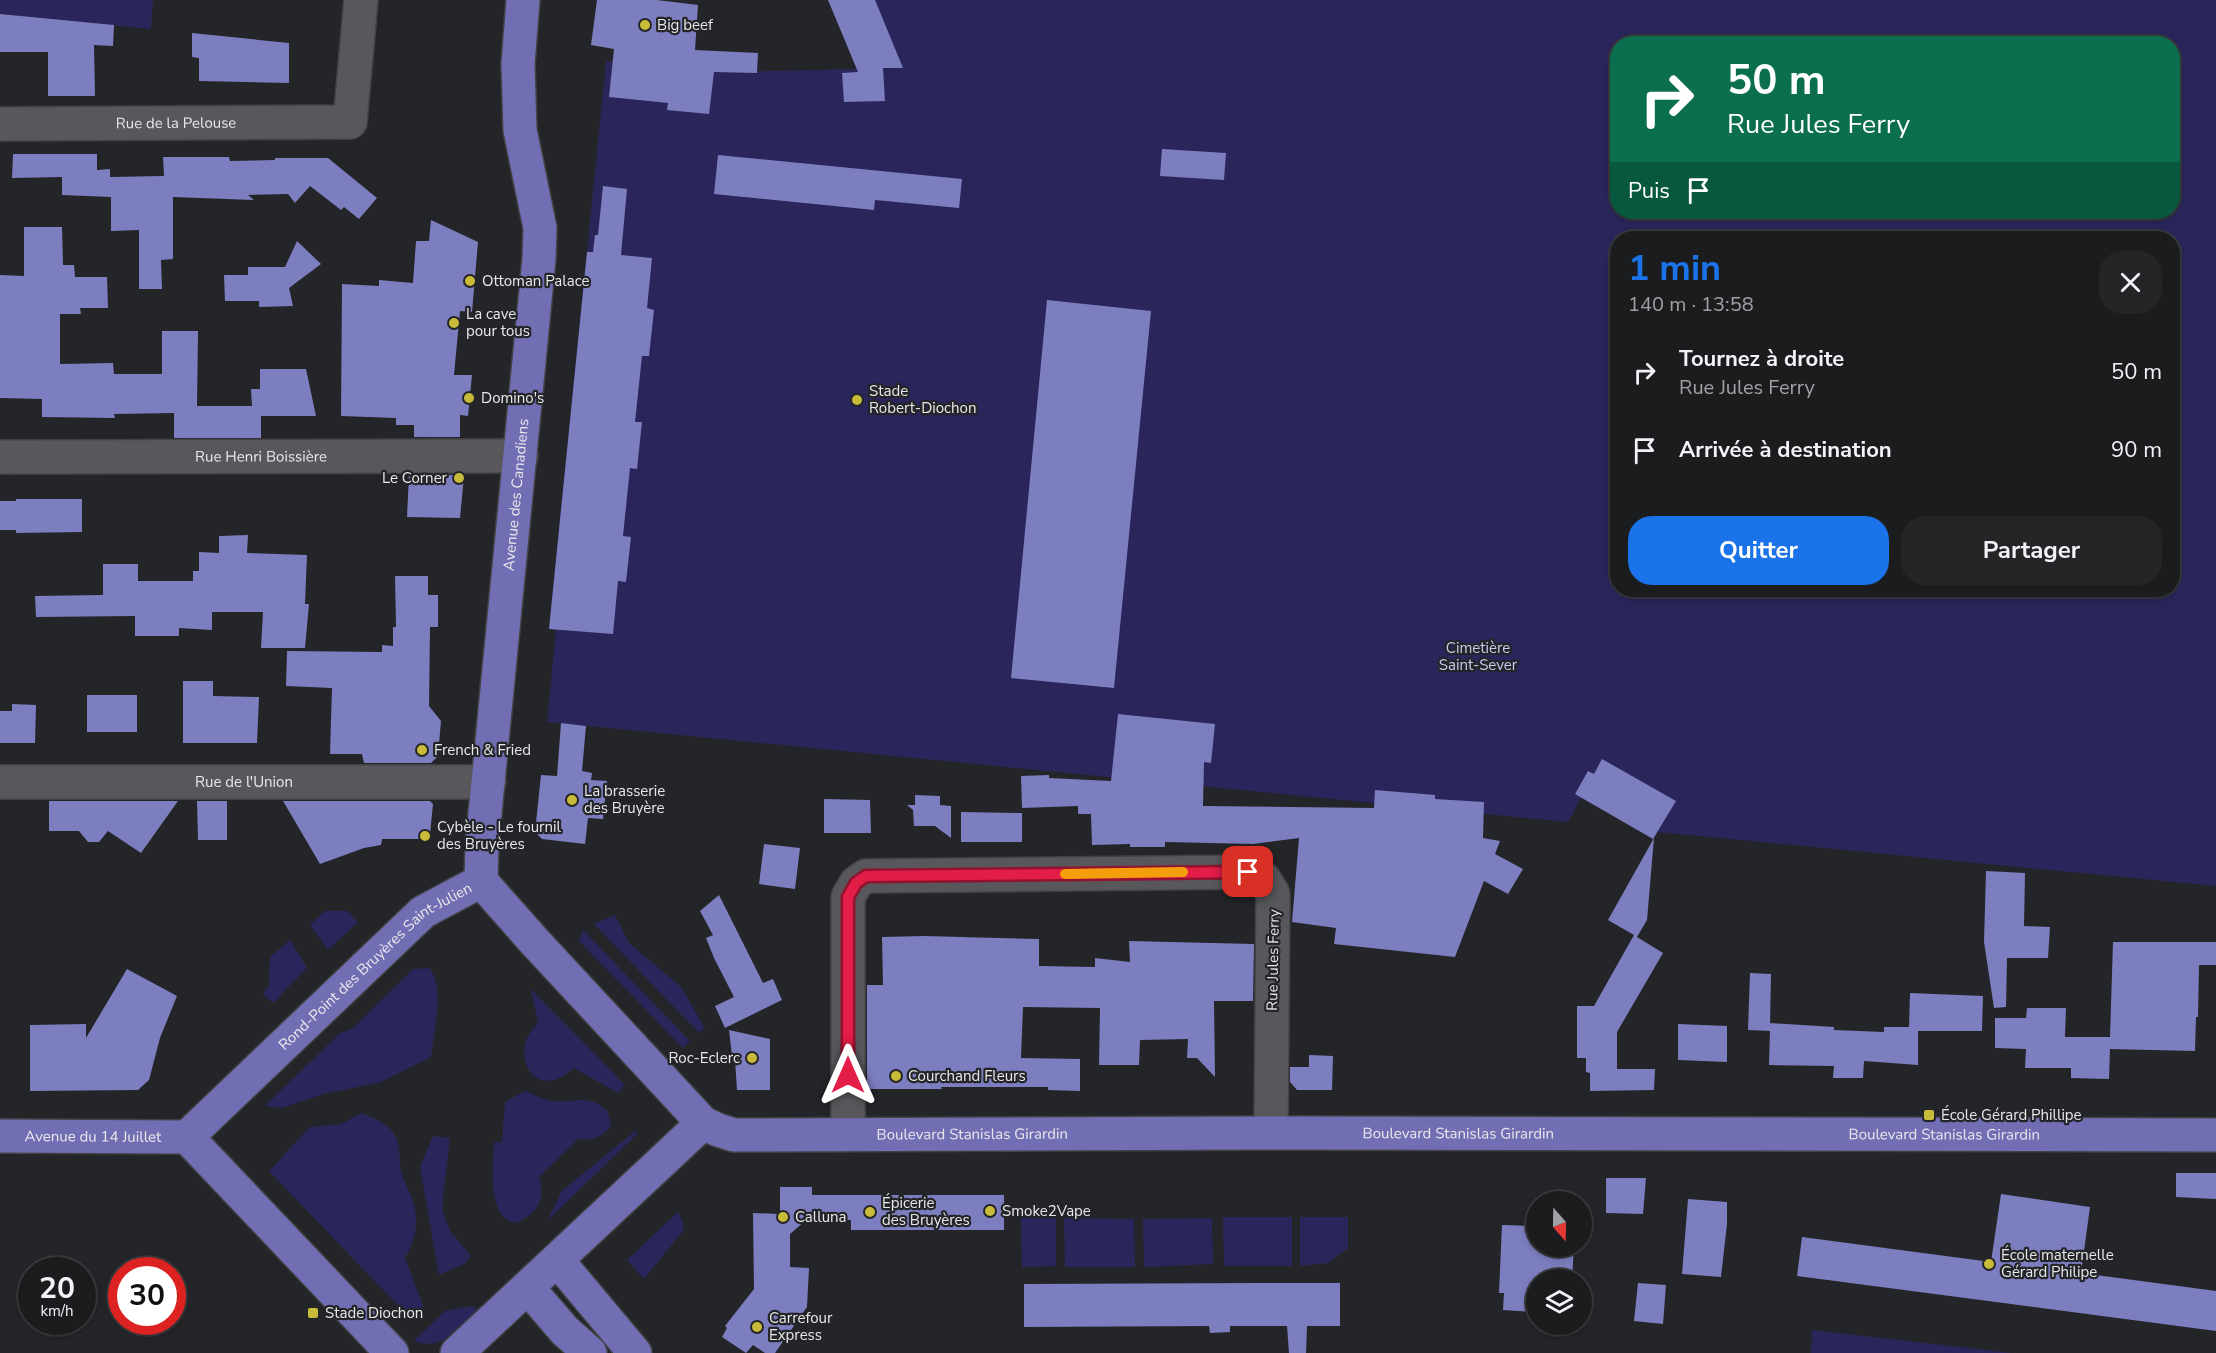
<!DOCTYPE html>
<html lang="fr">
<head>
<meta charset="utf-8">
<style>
	:root { --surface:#1b1c1e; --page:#242527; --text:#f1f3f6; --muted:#a0a1a4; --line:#393a3c; --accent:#1a73e8 }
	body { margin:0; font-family:"Nunito Sans",sans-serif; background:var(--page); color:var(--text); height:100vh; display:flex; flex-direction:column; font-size:22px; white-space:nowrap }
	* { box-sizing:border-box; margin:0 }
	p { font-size:20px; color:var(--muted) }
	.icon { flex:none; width:33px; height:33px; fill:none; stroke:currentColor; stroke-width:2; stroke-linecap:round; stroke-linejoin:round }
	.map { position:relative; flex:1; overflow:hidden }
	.panel { position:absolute; left:1610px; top:231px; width:570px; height:366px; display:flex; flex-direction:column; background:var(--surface); border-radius:24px; box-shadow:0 3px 9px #0003,0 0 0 2px var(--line) }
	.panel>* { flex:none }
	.banner { position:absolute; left:1610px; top:36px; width:570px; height:183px; border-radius:24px; box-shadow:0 3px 9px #0003,0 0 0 2px var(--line); background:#0b6e4f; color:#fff; overflow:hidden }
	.needle { width:39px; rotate:160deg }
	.fabs { position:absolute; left:1526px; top:1191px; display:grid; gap:12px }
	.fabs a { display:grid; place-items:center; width:66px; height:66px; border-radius:50%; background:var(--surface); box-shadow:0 3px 9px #0003,0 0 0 2px var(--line); font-size:30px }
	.speed { position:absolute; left:18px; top:1257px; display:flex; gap:12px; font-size:30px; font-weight:700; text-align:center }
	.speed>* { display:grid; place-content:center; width:78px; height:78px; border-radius:50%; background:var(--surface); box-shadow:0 3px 9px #0003,0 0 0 2px var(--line); line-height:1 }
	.speed small { font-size:15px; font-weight:400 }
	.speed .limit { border:9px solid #d22; background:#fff; color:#111 }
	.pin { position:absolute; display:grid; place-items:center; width:51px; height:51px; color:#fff; margin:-26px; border-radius:12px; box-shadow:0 3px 9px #0006 }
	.me { position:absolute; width:66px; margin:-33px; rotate:0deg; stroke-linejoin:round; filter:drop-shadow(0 0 4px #0008) }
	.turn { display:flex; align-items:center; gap:21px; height:126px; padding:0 18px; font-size:27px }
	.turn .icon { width:78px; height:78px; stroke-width:2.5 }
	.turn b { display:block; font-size:42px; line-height:51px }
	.then { display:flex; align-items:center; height:57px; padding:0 18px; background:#0003; gap:12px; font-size:22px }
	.round { display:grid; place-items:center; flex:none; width:63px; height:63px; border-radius:24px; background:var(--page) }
	.headline { display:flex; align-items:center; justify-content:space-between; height:102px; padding:0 18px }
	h1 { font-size:36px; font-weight:700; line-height:45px; color:var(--accent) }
	.primary-button { display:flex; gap:12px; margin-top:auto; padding:12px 18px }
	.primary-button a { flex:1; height:69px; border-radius:24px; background:var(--accent); color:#fff; font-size:24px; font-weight:700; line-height:69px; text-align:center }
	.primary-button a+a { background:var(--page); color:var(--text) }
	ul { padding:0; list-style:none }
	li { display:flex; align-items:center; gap:18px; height:78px; padding:0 18px }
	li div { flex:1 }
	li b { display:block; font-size:22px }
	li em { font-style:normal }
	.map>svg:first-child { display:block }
	.green { fill:#2a265b; fill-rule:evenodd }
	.building { fill:#7d7ec0 }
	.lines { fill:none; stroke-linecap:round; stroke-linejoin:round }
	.minor-casing { stroke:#424245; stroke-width:36 }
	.major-casing { stroke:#424245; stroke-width:36 }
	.minor { stroke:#58585c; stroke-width:33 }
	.major { stroke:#716eb3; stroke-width:33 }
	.route-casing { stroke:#92132f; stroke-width:15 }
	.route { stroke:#e11d48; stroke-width:10 }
	.slow { stroke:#f59e0b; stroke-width:10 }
	.poi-dot { fill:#c9bb3a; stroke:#242528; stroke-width:2 }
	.labels { text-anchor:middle; stroke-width:4.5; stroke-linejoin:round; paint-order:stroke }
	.poi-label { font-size:15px; fill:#e8e8eb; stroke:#242528; text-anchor:start }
	.street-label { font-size:15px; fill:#e8e8eb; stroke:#242528 }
	.park-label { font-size:15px; fill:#c8caef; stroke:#242528 }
</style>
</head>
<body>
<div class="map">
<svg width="2216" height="1353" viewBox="0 0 2216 1353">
	<rect width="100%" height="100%" fill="#242528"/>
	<!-- green -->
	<path class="green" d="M 0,0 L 153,0 L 151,29 L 0,14 Z
		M 875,0 L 2216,0 L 2216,886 L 1658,832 L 1653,839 L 1630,826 L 1638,812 L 1611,796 L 1603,810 L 1581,798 L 1568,822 L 547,722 L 556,630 L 549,629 L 606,61 L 680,71 L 725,72 L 902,68 ZM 1617,44 L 2172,44 L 2172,212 L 1617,212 ZM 1617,238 L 2172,238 L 2172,590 L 1617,590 Z
		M 325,911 L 347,911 L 358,922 L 328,950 L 310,925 Z
		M 615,915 L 629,943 L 681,987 L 705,1028 L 699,1033 L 594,924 Z
		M 583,930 L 690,1041 L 683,1048 L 579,941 Z
		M 290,940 L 307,968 L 273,1003 L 263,994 L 269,985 L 270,957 Z
		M 430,968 C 445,993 434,1029 431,1057 L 379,1083 L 327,1093 L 281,1108 L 265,1106 L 340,1033 L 353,1028 L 413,969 Z
		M 531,989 L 625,1085 L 618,1093 L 574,1068 C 568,1073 561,1078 554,1080 C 529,1086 519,1057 527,1038 C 529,1033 534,1028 538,1023 Z
		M 525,1091 C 535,1094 543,1100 552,1101 C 575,1104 588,1092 608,1112 L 611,1126 C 601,1138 593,1141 578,1139 L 539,1177 C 546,1200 537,1214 516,1223 C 486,1219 493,1163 494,1142 L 502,1142 L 505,1102 Z
		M 362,1113 C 372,1117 383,1122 390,1129 C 401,1140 399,1156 401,1169 C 403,1184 413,1195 415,1209 C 419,1225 413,1245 405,1258 L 423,1306 L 410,1318 L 269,1171 L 310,1127 L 341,1124 Z
		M 635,1131 L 638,1133 L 547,1221 L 562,1191 Z
		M 433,1136 L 450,1138 L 442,1209 L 450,1231 L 471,1256 L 464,1264 L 439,1275 L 420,1167 Z
		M 678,1212 L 684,1224 L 683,1231 L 644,1279 L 627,1260 Z
		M 1021,1217 L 1056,1217 L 1056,1266 L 1022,1267 Z
		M 1223,1217 L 1292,1217 L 1292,1266 L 1224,1266 Z
		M 1300,1217 L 1348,1217 L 1348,1248 L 1328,1263 L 1300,1266 Z
		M 1064,1218 L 1134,1219 L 1135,1267 L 1065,1267 Z
		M 1212,1218 L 1213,1264 L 1144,1267 L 1143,1219 Z
		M 472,1306 L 477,1310 C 458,1328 443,1352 414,1341 L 445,1311 Z
		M 1812,1330 L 2012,1353 L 1811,1353 Z"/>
	<!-- building -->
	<path class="building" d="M 597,0 L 657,0 L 698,5 L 695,50 L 758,53 L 757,73 L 714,72 L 709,114 L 667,110 L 668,103 L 609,97 L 614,49 L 591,45 Z
		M 828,0 L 875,0 L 903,68 L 883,68 L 885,101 L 844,102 L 842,73 L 858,72 Z
		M 0,14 L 114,25 L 113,46 L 94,45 L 95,96 L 48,96 L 48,52 L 0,52 Z
		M 192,33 L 289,43 L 289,83 L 199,81 L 199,58 L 192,57 Z
		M 1162,149 L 1226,153 L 1224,180 L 1160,176 Z
		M 13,154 L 97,154 L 97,170 L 110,169 L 110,177 L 164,176 L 163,157 L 229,157 L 230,161 L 275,160 L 275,158 L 328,158 L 377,198 L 359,219 L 344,207 L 341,210 L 310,186 L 295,203 L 288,194 L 248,195 L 254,200 L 173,197 L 173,259 L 161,260 L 162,289 L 139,289 L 139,230 L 111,231 L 111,197 L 62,195 L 62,177 L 12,178 Z
		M 718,155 L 962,179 L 959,208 L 875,200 L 874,210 L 714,194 Z
		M 603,186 L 627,189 L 621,255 L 652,258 L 647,308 L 654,310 L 649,356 L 642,356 L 635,422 L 642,422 L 637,469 L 630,468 L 623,536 L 631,537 L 626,582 L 618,581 L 613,634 L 549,629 L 587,252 L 593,252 L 595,235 L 598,235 Z
		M 431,220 L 478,242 L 472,312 L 460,311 L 454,375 L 472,375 L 468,416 L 460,415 L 460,437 L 414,437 L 414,425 L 396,425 L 396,418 L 341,416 L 342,284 L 379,286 L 379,280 L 413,283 L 416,241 L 429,241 Z
		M 24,227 L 62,227 L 63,265 L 74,265 L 75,277 L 107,277 L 108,308 L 80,308 L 81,314 L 60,314 L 60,364 L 113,363 L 114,374 L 162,374 L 162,331 L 198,331 L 197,406 L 252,406 L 251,389 L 260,389 L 260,369 L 306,369 L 316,416 L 261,416 L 261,438 L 174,438 L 174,413 L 114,414 L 115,418 L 42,417 L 42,399 L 0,398 L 0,275 L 24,276 Z
		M 297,241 L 321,264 L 289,288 L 293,306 L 259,307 L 259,301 L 225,301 L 224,275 L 248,275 L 248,267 L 285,267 Z
		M 1047,300 L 1151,311 L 1114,688 L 1011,678 Z
		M 409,475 L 462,475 L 464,476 L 460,518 L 407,517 Z
		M 16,499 L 82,499 L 82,532 L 16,533 L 16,530 L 0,530 L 0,501 L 16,501 Z
		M 248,535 L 247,553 L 307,555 L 305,604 L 309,604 L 305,648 L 261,648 L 263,612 L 212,612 L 212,630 L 179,628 L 179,636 L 135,636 L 135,616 L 36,617 L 35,596 L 103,595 L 103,564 L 138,564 L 138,581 L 193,581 L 193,571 L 199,571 L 199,552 L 219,553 L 219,536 Z
		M 395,576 L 428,576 L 428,595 L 438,595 L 438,627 L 430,627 L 429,706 L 441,721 L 438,756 L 431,763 L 364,763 L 362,754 L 330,754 L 332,688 L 286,686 L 287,651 L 382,652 L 382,645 L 393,646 L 393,627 L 396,627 Z
		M 183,681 L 213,681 L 213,696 L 259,697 L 257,743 L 183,743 Z
		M 87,695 L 137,695 L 137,732 L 87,732 Z
		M 12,704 L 36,705 L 35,743 L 0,743 L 0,711 L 12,711 Z
		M 1118,714 L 1215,724 L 1211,763 L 1204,762 L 1203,806 L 1374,808 L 1375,790 L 1435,795 L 1435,799 L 1484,802 L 1483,838 L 1500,841 L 1495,854 L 1523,869 L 1508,894 L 1484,881 L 1455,957 L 1334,944 L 1336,928 L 1292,922 L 1299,838 L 1253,844 L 1165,842 L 1165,847 L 1130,847 L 1130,844 L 1092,845 L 1091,814 L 1078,814 L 1078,806 L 1022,808 L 1021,776 L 1049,775 L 1049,778 L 1111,781 Z
		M 561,723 L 586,726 L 582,771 L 592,773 L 591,780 L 607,781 L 603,819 L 588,818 L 585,844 L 542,839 L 535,832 L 541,775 L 557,776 Z
		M 1602,759 L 1676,801 L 1653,839 L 1575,794 L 1588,771 L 1594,774 Z
		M 915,795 L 940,796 L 940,805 L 951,806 L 951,838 L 935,826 L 914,826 L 913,810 L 907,805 L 915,805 Z
		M 824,799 L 870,800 L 871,833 L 824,833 Z
		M 49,801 L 178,801 L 141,853 L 108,831 L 99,842 L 88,842 L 79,831 L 49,831 Z
		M 197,801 L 227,801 L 227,840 L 198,840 Z
		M 283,801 L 430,801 L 433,804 L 430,834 L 424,839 L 382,839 L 381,845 L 364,848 L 320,864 Z
		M 961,812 L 1022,813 L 1022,842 L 961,842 Z
		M 1654,838 L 1647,920 L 1637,937 L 1663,953 L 1617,1032 L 1617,1069 L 1655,1069 L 1654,1090 L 1590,1091 L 1590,1073 L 1586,1072 L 1586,1058 L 1577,1058 L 1577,1006 L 1594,1006 L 1634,935 L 1608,920 Z
		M 764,844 L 800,848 L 795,889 L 759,884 Z
		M 1986,871 L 2025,873 L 2024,926 L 2050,927 L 2048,958 L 2007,958 L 2006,1007 L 1994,1008 L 1984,942 Z
		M 719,895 L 763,983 L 773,979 L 782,1000 L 725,1028 L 715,1006 L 734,997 L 714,958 L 706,938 L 713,935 L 700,911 Z
		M 924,936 L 1039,939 L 1039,966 L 1095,967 L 1095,958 L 1130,962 L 1129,941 L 1254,944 L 1253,1001 L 1214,1001 L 1215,1077 L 1197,1058 L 1187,1058 L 1188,1039 L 1140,1040 L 1139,1065 L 1099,1065 L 1100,1008 L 1023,1007 L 1021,1058 L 1080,1059 L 1080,1091 L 1048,1090 L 1048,1087 L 941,1087 L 942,1089 L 867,1089 L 867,985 L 883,985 L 882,937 Z
		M 2113,942 L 2216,942 L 2216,965 L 2199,965 L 2198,1017 L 2196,1017 L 2195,1051 L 2110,1049 L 2109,1079 L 2071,1078 L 2071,1068 L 2025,1068 L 2026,1049 L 1995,1048 L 1995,1018 L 2026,1018 L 2027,1008 L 2066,1008 L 2065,1037 L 2110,1037 Z
		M 127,969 L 177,996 L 160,1038 L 149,1080 L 138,1090 L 30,1091 L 30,1025 L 86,1024 L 86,1038 Z
		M 1750,973 L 1771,974 L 1770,1026 L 1770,1023 L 1834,1027 L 1834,1030 L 1884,1032 L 1884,1027 L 1909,1027 L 1910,993 L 1983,996 L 1982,1031 L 1918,1031 L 1918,1065 L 1864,1061 L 1863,1078 L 1833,1078 L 1834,1066 L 1769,1065 L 1770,1031 L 1748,1030 Z
		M 1678,1024 L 1727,1026 L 1727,1062 L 1678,1060 Z
		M 729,1030 L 770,1039 L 770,1090 L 737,1090 L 735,1059 L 732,1056 Z
		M 1309,1055 L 1333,1056 L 1332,1090 L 1297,1090 L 1290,1082 L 1290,1067 L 1309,1067 Z
		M 2176,1173 L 2216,1173 L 2216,1199 L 2176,1197 Z
		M 1606,1178 L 1646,1178 L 1643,1214 L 1606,1213 Z
		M 780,1187 L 812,1187 L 812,1195 L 1004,1195 L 1004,1230 L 851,1230 L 851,1220 L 804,1222 L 790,1234 L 790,1267 L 809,1268 L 807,1307 L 775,1353 L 765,1353 L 753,1345 L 746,1353 L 722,1337 L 727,1328 L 725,1326 L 754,1289 L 753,1213 L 780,1214 Z
		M 2001,1194 L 2090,1207 L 2081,1273 L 2216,1291 L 2216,1331 L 1797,1276 L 1802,1237 L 1991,1262 Z
		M 1688,1199 L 1727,1202 L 1727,1224 L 1721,1277 L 1682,1274 Z
		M 1502,1225 L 1536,1226 L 1536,1246 L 1574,1246 L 1572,1280 L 1536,1280 L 1536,1312 L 1503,1310 L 1504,1293 L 1499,1293 Z
		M 1259,1283 L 1340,1283 L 1340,1326 L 1307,1326 L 1306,1353 L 1289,1353 L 1287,1326 L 1230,1326 L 1230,1332 L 1210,1333 L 1209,1326 L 1024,1327 L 1024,1284 Z
		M 1638,1283 L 1666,1285 L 1663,1324 L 1634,1321 Z"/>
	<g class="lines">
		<defs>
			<g id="minor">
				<path id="s1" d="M 0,124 L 350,122 L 361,0"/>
				<path id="s2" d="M 0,457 L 521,456"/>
				<path id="s3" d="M 0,782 L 489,782"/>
				<path d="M 848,1134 L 848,897 L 856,883 L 866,876 L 1248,872 L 1264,879 L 1273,894 L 1271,1133"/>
			</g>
			<g id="major">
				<path id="s4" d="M 481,881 L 534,941 L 703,1123 L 718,1130 L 734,1135 L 1271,1133 L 2216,1135"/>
				<path id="s5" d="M 481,881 L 482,844 L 539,259 L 540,228 L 520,130 L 518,64 L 523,0"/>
				<path id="s6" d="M 0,1136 L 187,1137"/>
				<path id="s7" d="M 187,1137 L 423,912 L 481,881"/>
				<path d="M 187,1137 L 392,1353"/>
				<path d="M 557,1260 L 635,1353"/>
				<path d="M 528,1288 L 565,1331 L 590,1353"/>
				<path d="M 457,1353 L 703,1123"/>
			</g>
		</defs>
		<!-- minor casing -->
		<use href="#minor" class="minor-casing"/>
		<!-- major casing -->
		<use href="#major" class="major-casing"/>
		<!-- minor -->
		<use href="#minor" class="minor"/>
		<!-- major -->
		<use href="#major" class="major"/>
	</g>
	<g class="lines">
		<defs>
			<path id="route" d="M 848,1075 L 848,897 L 856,883 L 866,876 L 1248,872"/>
		</defs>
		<!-- route casing -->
		<use href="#route" class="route-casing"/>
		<!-- route -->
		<use href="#route" class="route"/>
		<!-- slow -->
		<path class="slow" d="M 1065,874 L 1183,872"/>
	</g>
	<!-- markers -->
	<g class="poi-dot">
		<circle cx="645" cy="25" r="6"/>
		<circle cx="470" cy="281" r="6"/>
		<circle cx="454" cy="323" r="6"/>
		<circle cx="469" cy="398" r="6"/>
		<circle cx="857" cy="400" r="6"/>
		<circle cx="459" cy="478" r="6"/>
		<circle cx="422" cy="750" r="6"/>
		<circle cx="572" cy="800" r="6"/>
		<circle cx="425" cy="836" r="6"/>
		<circle cx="752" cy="1058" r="6"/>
		<circle cx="896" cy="1076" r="6"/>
		<rect x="1923" y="1109" width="12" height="12" rx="3"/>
		<circle cx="990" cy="1211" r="6"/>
		<circle cx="870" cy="1212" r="6"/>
		<circle cx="783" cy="1217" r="6"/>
		<circle cx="1989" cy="1264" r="6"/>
		<rect x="307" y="1307" width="12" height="12" rx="3"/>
		<circle cx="757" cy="1327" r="6"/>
	</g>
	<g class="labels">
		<!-- poi labels -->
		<g class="poi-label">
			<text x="657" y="30">Big beef</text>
			<text x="482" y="286">Ottoman Palace</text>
			<text x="466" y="319">La cave<tspan x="466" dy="17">pour tous</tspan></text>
			<text x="869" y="396">Stade<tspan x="869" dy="17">Robert-Diochon</tspan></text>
			<text x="481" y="403">Domino's</text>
			<text x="447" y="483" text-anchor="end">Le Corner</text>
			<text x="434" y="755">French &amp; Fried</text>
			<text x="584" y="796">La brasserie<tspan x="584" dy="17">des Bruyère</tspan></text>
			<text x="437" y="832">Cybèle - Le fournil<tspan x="437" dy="17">des Bruyères</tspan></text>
			<text x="740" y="1063" text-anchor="end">Roc-Eclerc</text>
			<text x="908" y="1081">Courchand Fleurs</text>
			<text x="1941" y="1120">École Gérard Phillipe</text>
			<text x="882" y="1208">Épicerie<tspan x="882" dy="17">des Bruyères</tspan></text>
			<text x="1002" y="1216">Smoke2Vape</text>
			<text x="795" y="1222">Calluna</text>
			<text x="2001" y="1260">École maternelle<tspan x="2001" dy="17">Gérard Philipe</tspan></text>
			<text x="325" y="1318">Stade Diochon</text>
			<text x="769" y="1323">Carrefour<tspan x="769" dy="17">Express</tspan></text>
		</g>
		<!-- street labels -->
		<g class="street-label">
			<text dy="5" stroke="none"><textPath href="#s1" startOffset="176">Rue de la Pelouse</textPath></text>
			<text dy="5" stroke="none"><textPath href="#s2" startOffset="261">Rue Henri Boissière</textPath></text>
			<text dy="5" stroke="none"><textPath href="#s5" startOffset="388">Avenue des Canadiens</textPath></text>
			<text dy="5" stroke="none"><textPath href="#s3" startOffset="244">Rue de l'Union</textPath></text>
			<text transform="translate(1273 960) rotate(-89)" y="5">Rue Jules Ferry</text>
			<text dy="5" stroke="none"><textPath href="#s7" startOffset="255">Rond-Point des Bruyères Saint-Julien</textPath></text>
			<text dy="5" stroke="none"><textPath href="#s4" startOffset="600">Boulevard Stanislas Girardin</textPath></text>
			<text dy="5" stroke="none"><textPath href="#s4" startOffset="1086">Boulevard Stanislas Girardin</textPath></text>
			<text dy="5" stroke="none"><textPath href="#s4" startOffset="1572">Boulevard Stanislas Girardin</textPath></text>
			<text dy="5" stroke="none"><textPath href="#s6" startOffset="93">Avenue du 14 Juillet</textPath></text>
		</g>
		<!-- park labels -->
		<g class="park-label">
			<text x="1478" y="653">Cimetière<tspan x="1478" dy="17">Saint-Sever</tspan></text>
		</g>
	</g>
</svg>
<div class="fabs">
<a><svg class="needle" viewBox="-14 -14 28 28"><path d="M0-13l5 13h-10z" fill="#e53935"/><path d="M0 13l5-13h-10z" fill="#a0a1a4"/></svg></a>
<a><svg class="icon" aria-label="layers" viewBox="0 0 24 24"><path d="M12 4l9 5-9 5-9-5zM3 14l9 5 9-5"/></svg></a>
</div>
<div class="speed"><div>20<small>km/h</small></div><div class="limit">30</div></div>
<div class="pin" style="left:1248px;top:872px;background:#d93025"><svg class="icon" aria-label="arrive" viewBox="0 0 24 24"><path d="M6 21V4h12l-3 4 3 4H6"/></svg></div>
<svg class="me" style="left:848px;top:1075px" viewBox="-20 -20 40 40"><path d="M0-17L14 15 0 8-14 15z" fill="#e11d48" stroke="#fff" stroke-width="4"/></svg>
<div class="banner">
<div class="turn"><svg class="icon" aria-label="right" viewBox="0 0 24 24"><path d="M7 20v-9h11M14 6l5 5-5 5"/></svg><div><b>50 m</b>Rue Jules Ferry</div></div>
<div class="then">Puis<svg class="icon" aria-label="arrive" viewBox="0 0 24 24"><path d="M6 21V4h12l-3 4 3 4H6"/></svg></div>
</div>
<section class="panel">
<div class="headline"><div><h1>1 min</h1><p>140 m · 13:58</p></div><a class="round"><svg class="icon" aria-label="close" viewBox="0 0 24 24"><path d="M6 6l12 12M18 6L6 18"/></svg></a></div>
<ul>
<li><svg class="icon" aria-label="right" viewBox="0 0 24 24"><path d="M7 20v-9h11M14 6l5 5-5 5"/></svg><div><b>Tournez à droite</b><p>Rue Jules Ferry</p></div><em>50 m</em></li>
<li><svg class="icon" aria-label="arrive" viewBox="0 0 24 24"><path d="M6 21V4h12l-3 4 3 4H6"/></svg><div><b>Arrivée à destination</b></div><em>90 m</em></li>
</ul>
<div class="primary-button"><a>Quitter</a><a>Partager</a></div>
</section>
</div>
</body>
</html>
